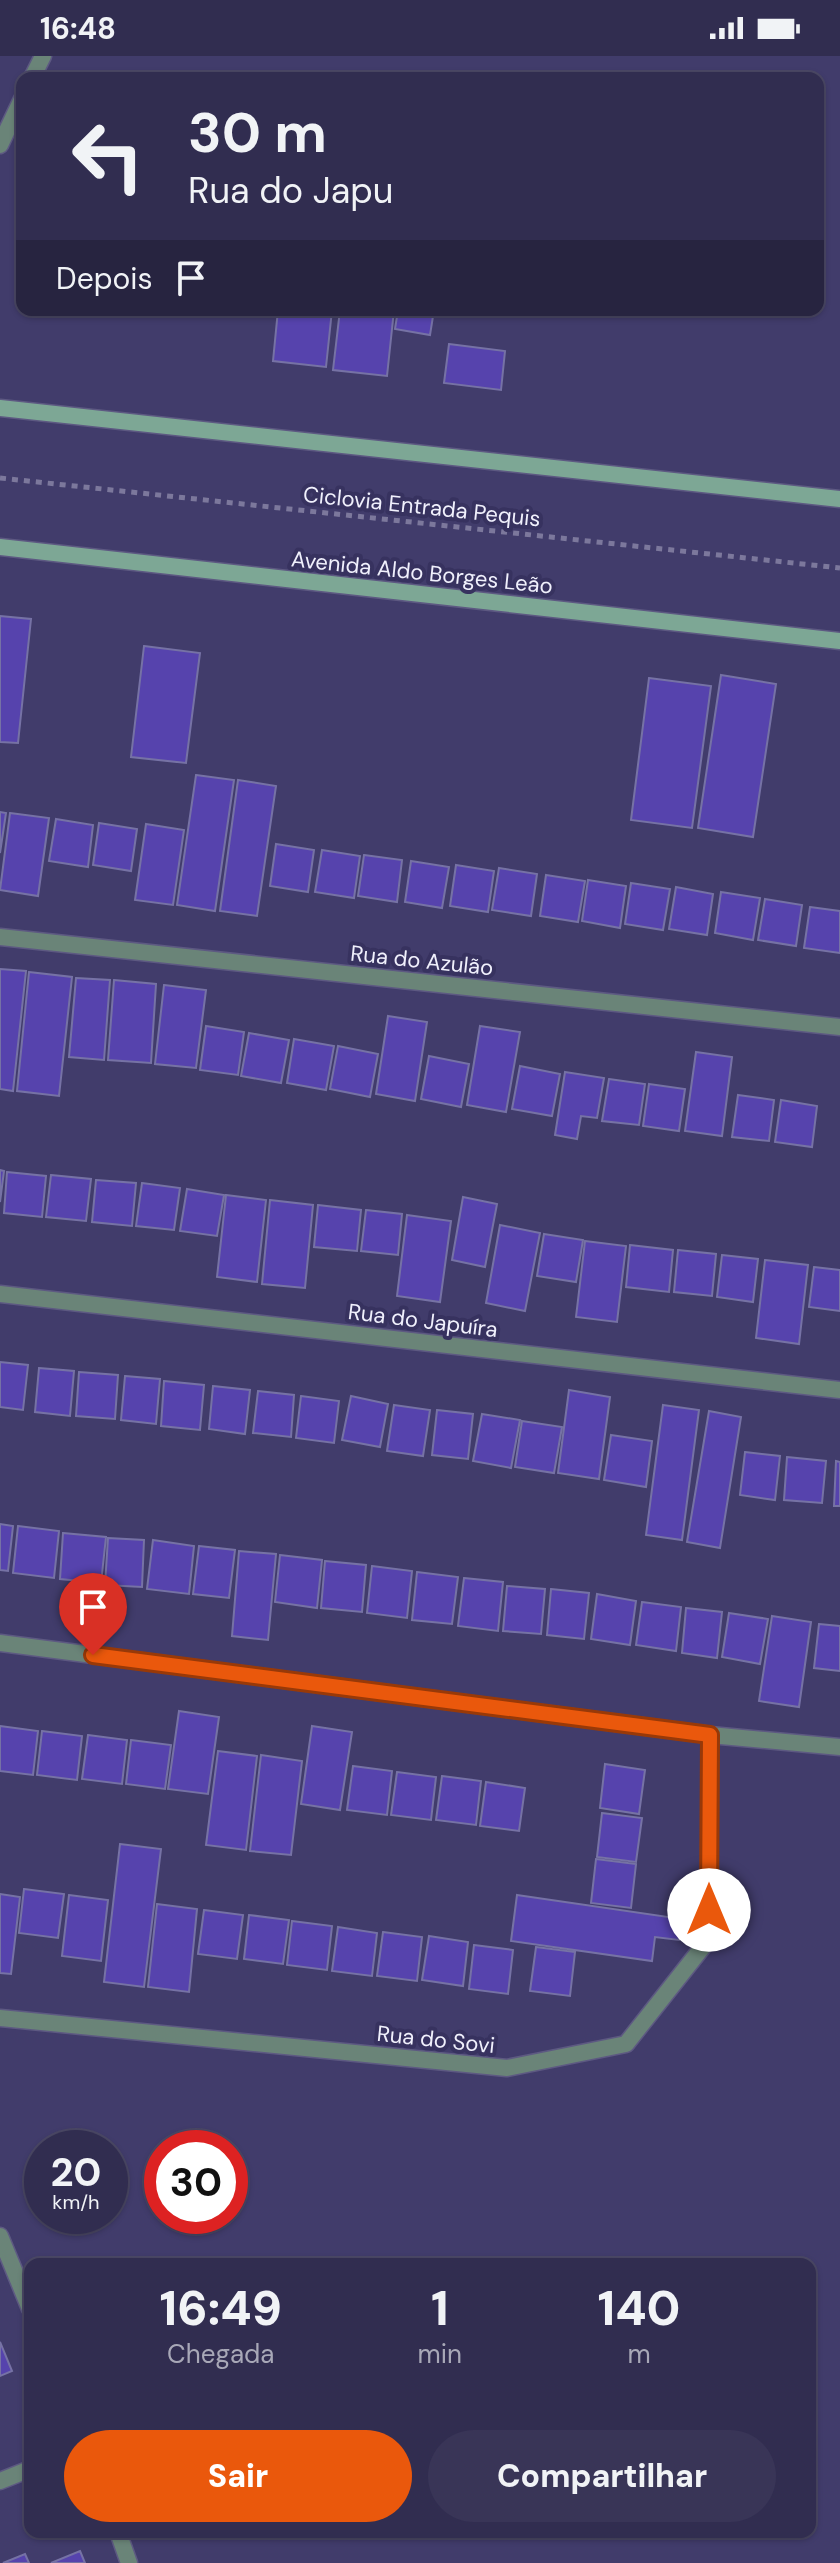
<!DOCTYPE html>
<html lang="pt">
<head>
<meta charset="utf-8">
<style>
	:root { --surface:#312d50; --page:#393557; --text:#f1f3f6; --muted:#a8a8b7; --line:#4c4967; --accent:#ea580c }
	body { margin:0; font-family:"DM Sans",sans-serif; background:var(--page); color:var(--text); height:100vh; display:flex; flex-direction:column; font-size:30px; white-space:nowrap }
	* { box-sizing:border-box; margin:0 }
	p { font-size:26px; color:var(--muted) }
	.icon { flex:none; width:44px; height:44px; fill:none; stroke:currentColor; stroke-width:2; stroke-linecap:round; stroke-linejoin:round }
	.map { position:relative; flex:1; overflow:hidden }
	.panel { position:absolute; left:24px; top:2202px; width:792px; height:280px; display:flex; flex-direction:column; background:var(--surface); border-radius:16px; box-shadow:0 2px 6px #0004,0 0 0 2px var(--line) }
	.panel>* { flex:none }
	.hud { position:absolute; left:16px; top:16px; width:808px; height:244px; border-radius:16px; box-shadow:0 2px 6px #0004,0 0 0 2px var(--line); background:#312d50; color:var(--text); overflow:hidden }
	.speed { position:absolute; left:24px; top:2074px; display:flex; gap:16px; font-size:40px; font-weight:700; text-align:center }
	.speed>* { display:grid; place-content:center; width:104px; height:104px; border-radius:50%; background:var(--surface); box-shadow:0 2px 6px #0004,0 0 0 2px var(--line); line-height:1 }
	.speed small { font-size:20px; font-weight:400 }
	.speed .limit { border:12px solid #d22; background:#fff; color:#111 }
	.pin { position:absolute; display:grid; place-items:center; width:68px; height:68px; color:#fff; margin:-82px -34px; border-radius:50% 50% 50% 0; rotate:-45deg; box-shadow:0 0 8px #0007 }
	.pin .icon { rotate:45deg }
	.me { position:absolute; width:88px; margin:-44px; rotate:0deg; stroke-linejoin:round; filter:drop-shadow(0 0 6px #0008) }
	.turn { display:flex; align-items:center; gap:28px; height:168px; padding:0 40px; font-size:36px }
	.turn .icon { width:104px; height:104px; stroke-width:2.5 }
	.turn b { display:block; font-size:56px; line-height:68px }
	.then { display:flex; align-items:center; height:76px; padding:0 40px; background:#0003; gap:16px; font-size:30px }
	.eta { display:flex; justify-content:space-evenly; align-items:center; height:136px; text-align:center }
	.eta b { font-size:48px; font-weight:800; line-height:56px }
	.cta { display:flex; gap:16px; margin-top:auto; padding:16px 40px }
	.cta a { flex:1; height:92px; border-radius:48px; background:var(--accent); color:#fff; font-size:32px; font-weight:800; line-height:92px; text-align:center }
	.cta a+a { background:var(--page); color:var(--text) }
	.status { display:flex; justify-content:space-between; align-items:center; height:56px; padding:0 40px; background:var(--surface); direction:ltr }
	.status svg { height:22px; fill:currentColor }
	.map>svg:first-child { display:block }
	.building { fill:#5643ad; stroke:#7672a5; stroke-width:2 }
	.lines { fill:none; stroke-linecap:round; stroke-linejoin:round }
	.street-casing { stroke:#5d5982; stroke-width:19 }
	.secondary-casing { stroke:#5d5982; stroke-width:19 }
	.path { stroke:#7c789c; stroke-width:5; stroke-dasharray:6 6; stroke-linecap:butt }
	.street { stroke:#6a8478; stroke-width:16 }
	.secondary { stroke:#7da795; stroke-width:16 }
	.route-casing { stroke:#983908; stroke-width:20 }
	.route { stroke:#ea580c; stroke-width:14 }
	.labels { text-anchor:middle; stroke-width:8; stroke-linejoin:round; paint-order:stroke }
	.street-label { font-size:22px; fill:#f0f0fc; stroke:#37325f }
</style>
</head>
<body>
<div class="status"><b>16:48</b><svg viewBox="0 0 49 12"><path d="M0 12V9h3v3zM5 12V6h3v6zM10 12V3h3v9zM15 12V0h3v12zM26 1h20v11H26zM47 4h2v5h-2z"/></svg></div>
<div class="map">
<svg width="840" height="2507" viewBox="0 0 840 2507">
	<rect width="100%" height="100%" fill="#413c6b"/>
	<!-- building -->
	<path class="building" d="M 647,16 L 695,22 L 646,22 Z
		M 278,254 L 332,254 L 326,311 L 273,305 Z
		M 340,254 L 394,254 L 387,320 L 333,314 Z
		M 398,254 L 434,254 L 430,279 L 395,273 Z
		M 449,288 L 505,295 L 501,334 L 444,327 Z
		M 0,560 L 31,563 L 18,687 L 0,686 Z
		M 144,590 L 200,597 L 186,707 L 131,701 Z
		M 721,619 L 776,628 L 753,781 L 698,772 Z
		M 649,622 L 711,630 L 692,772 L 631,764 Z
		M 196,719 L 234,724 L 215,855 L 177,849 Z
		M 238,724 L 276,730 L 257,860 L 220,855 Z
		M 0,756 L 6,757 L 0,797 Z
		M 10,757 L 49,762 L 38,840 L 0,834 Z
		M 56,763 L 93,769 L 88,811 L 49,805 Z
		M 99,767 L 137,773 L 131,815 L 93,809 Z
		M 146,768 L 184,774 L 173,849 L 135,844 Z
		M 276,788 L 314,794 L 308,836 L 270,830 Z
		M 322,794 L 360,800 L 354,842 L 315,836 Z
		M 364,799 L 402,804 L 397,846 L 358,840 Z
		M 411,805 L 449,811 L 442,852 L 405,846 Z
		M 456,809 L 494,815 L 488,856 L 450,850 Z
		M 499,812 L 537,818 L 531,860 L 492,854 Z
		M 546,819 L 585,825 L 578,866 L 540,860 Z
		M 588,824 L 626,830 L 620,872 L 582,865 Z
		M 631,827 L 670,833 L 663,874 L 625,868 Z
		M 676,831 L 713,838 L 707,879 L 669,873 Z
		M 721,836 L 760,842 L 753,884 L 715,877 Z
		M 765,843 L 802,849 L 796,890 L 758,884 Z
		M 810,851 L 840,855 L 840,897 L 804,892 Z
		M 0,913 L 26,915 L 13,1035 L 0,1033 Z
		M 29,916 L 72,921 L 59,1040 L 17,1035 Z
		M 76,922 L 110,924 L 104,1004 L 69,1001 Z
		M 114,924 L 156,928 L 151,1007 L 108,1004 Z
		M 164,929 L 206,934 L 196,1012 L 155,1008 Z
		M 388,960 L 427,966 L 415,1045 L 376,1038 Z
		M 206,970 L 244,976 L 238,1019 L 200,1014 Z
		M 480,970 L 520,976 L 506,1056 L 467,1049 Z
		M 249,977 L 289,984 L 281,1027 L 241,1020 Z
		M 294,983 L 334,990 L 326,1034 L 287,1027 Z
		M 338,990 L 378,998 L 370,1041 L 330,1033 Z
		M 696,996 L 732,1001 L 722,1080 L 685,1075 Z
		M 429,1000 L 469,1008 L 461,1051 L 421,1043 Z
		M 520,1010 L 560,1018 L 552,1060 L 512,1053 Z
		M 565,1016 L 604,1022 L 597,1062 L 581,1060 L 577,1083 L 555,1079 Z
		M 609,1023 L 645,1028 L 639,1069 L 602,1065 Z
		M 649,1028 L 685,1033 L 679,1075 L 643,1070 Z
		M 738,1039 L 774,1044 L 769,1085 L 732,1081 Z
		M 781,1044 L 817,1050 L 812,1091 L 775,1086 Z
		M 0,1114 L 4,1115 L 0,1146 Z
		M 7,1116 L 46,1120 L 42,1161 L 4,1157 Z
		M 51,1119 L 91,1123 L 86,1165 L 46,1161 Z
		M 96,1124 L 136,1127 L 132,1170 L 92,1166 Z
		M 142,1127 L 180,1132 L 174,1174 L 136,1170 Z
		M 187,1133 L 224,1139 L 217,1180 L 180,1175 Z
		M 226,1139 L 266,1144 L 257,1226 L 217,1221 Z
		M 463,1141 L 497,1148 L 485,1211 L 452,1204 Z
		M 270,1144 L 313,1149 L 305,1232 L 262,1228 Z
		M 318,1149 L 361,1154 L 357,1195 L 314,1191 Z
		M 366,1154 L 402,1158 L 398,1199 L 361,1195 Z
		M 407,1159 L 451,1165 L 440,1246 L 397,1240 Z
		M 500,1169 L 540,1177 L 525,1255 L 486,1247 Z
		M 544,1178 L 583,1184 L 576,1226 L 537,1220 Z
		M 585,1185 L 626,1190 L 617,1266 L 576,1261 Z
		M 630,1189 L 673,1194 L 669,1236 L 626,1231 Z
		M 678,1194 L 716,1198 L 712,1240 L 674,1236 Z
		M 722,1199 L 758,1203 L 753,1246 L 717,1241 Z
		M 765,1204 L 808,1209 L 799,1288 L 756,1282 Z
		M 814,1211 L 840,1214 L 840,1255 L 809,1251 Z
		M 0,1306 L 28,1309 L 23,1354 L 0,1351 Z
		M 39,1312 L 74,1315 L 70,1360 L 35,1356 Z
		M 79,1316 L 118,1319 L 115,1363 L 76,1360 Z
		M 125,1320 L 160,1323 L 156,1368 L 121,1364 Z
		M 164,1325 L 204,1329 L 200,1374 L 161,1370 Z
		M 213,1330 L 250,1334 L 245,1378 L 209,1373 Z
		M 569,1334 L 610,1341 L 599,1423 L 558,1417 Z
		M 258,1335 L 294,1339 L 291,1381 L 253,1377 Z
		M 301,1340 L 339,1345 L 334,1387 L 296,1382 Z
		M 351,1340 L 388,1348 L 380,1391 L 342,1384 Z
		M 394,1349 L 430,1354 L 423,1400 L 387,1395 Z
		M 663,1349 L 699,1354 L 682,1484 L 646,1479 Z
		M 437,1354 L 473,1358 L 468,1403 L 432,1399 Z
		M 709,1355 L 741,1361 L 720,1492 L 687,1486 Z
		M 482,1358 L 520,1364 L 511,1412 L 473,1405 Z
		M 522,1365 L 562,1371 L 554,1417 L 515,1411 Z
		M 611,1379 L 652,1385 L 646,1431 L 604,1424 Z
		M 745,1396 L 780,1400 L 775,1444 L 740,1439 Z
		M 787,1401 L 826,1405 L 822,1447 L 784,1444 Z
		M 836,1405 L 840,1406 L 840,1450 L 834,1450 Z
		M 0,1468 L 13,1470 L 8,1515 L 0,1514 Z
		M 18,1470 L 59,1475 L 54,1522 L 13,1517 Z
		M 63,1477 L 106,1481 L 101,1527 L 60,1523 Z
		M 108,1482 L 144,1484 L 142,1531 L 105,1529 Z
		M 153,1484 L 194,1490 L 189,1538 L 147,1533 Z
		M 199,1490 L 235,1494 L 229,1542 L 193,1538 Z
		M 239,1495 L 276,1498 L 268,1584 L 232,1580 Z
		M 280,1499 L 322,1504 L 317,1552 L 275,1546 Z
		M 325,1505 L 366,1509 L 362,1556 L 321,1552 Z
		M 372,1510 L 412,1515 L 407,1562 L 367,1557 Z
		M 417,1516 L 458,1521 L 452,1568 L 412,1564 Z
		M 464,1522 L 503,1526 L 498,1575 L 458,1570 Z
		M 507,1530 L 545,1533 L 541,1578 L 503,1575 Z
		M 551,1533 L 589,1537 L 584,1583 L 547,1579 Z
		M 597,1538 L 636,1545 L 630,1589 L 591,1583 Z
		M 642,1546 L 681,1551 L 676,1595 L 636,1589 Z
		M 686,1552 L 722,1556 L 717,1602 L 682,1597 Z
		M 729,1557 L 768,1563 L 760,1608 L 722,1601 Z
		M 772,1560 L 811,1566 L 799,1651 L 759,1645 Z
		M 819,1568 L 840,1570 L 840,1615 L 814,1612 Z
		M 179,1655 L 219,1661 L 208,1738 L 168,1733 Z
		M 0,1670 L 38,1675 L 33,1719 L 0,1715 Z
		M 312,1670 L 352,1676 L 340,1754 L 301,1748 Z
		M 42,1675 L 82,1680 L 77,1724 L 37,1719 Z
		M 88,1679 L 127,1684 L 122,1728 L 82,1723 Z
		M 131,1684 L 171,1689 L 165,1733 L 126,1728 Z
		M 218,1695 L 257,1700 L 246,1794 L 206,1789 Z
		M 261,1699 L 302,1705 L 291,1799 L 250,1795 Z
		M 605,1708 L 645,1714 L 639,1758 L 600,1752 Z
		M 353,1710 L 392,1715 L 387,1759 L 347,1754 Z
		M 397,1716 L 436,1721 L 431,1764 L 391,1759 Z
		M 442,1720 L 481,1725 L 476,1769 L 436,1764 Z
		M 486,1726 L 525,1732 L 519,1775 L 480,1770 Z
		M 602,1757 L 642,1762 L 636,1806 L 597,1801 Z
		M 120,1788 L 161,1793 L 144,1931 L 104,1926 Z
		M 596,1803 L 636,1808 L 631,1852 L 591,1847 Z
		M 24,1833 L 64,1838 L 58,1882 L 19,1877 Z
		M 0,1838 L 20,1841 L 11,1918 L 0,1917 Z
		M 69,1839 L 108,1844 L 101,1905 L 62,1900 Z
		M 517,1839 L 682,1863 L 679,1884 L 655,1881 L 652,1905 L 511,1885 Z
		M 157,1848 L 197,1853 L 189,1936 L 148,1931 Z
		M 204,1854 L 243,1859 L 237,1903 L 198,1898 Z
		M 249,1859 L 289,1864 L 283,1908 L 244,1903 Z
		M 292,1865 L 332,1870 L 327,1914 L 287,1909 Z
		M 338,1871 L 377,1877 L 372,1920 L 332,1915 Z
		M 383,1876 L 422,1881 L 417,1925 L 377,1920 Z
		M 429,1880 L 468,1886 L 463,1930 L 422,1924 Z
		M 474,1889 L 513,1894 L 508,1938 L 469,1933 Z
		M 536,1891 L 575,1896 L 570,1940 L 530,1935 Z
		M 0,2286 L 12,2315 L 0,2320 Z
		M 80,2495 L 85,2507 L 51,2507 Z
		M 25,2498 L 29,2507 L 3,2507 Z"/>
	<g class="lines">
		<defs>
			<path id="street" d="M 32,22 L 43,0
				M 0,89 L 22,43
				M 0,881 L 840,971
				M 0,1238 L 840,1334
				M 0,1587 L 710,1679 L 840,1691
				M 0,1962 L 507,2012 L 626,1988 L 709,1883 L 710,1679
				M 0,2180 L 30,2253
				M 0,2425 L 30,2413
				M 118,2476 L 129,2507"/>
			<path id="secondary" d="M 0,352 L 840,443
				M 0,491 L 840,585"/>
		</defs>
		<!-- street casing -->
		<use href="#street" class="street-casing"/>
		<!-- secondary casing -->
		<use href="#secondary" class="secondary-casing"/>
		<!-- path -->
		<path class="path" d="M 0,422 L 840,512"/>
		<!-- street -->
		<use href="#street" class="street"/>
		<!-- secondary -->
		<use href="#secondary" class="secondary"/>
	</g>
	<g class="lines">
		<defs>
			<path id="route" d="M 93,1599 L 710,1679 L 709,1854"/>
		</defs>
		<!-- route casing -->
		<use href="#route" class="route-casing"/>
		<!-- route -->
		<use href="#route" class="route"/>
	</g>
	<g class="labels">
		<!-- street labels -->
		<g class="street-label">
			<text transform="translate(422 450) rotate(6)" y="8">Ciclovia Entrada Pequis</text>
			<text transform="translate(422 516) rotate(6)" y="8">Avenida Aldo Borges Leão</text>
			<text transform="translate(422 904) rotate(6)" y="8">Rua do Azulão</text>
			<text transform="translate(423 1264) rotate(7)" y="8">Rua do Japuíra</text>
			<text transform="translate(436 1983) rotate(6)" y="8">Rua do Sovi</text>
		</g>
	</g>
</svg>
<div class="speed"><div>20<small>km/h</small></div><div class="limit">30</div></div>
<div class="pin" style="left:93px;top:1599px;background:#d93025"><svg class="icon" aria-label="arrive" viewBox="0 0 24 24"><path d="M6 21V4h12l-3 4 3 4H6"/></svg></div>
<svg class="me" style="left:709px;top:1854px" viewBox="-20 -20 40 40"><circle r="19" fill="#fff"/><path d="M0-13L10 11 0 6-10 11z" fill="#ea580c"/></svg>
<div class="hud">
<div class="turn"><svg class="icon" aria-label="left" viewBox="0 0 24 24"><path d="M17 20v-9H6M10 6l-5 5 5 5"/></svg><div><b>30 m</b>Rua do Japu</div></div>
<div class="then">Depois<svg class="icon" aria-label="arrive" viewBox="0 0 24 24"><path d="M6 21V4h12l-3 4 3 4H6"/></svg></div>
</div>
<section class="panel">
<div class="eta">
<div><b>16:49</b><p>Chegada</p></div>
<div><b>1</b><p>min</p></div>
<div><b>140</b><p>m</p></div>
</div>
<div class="cta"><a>Sair</a><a>Compartilhar</a></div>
</section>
</div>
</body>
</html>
